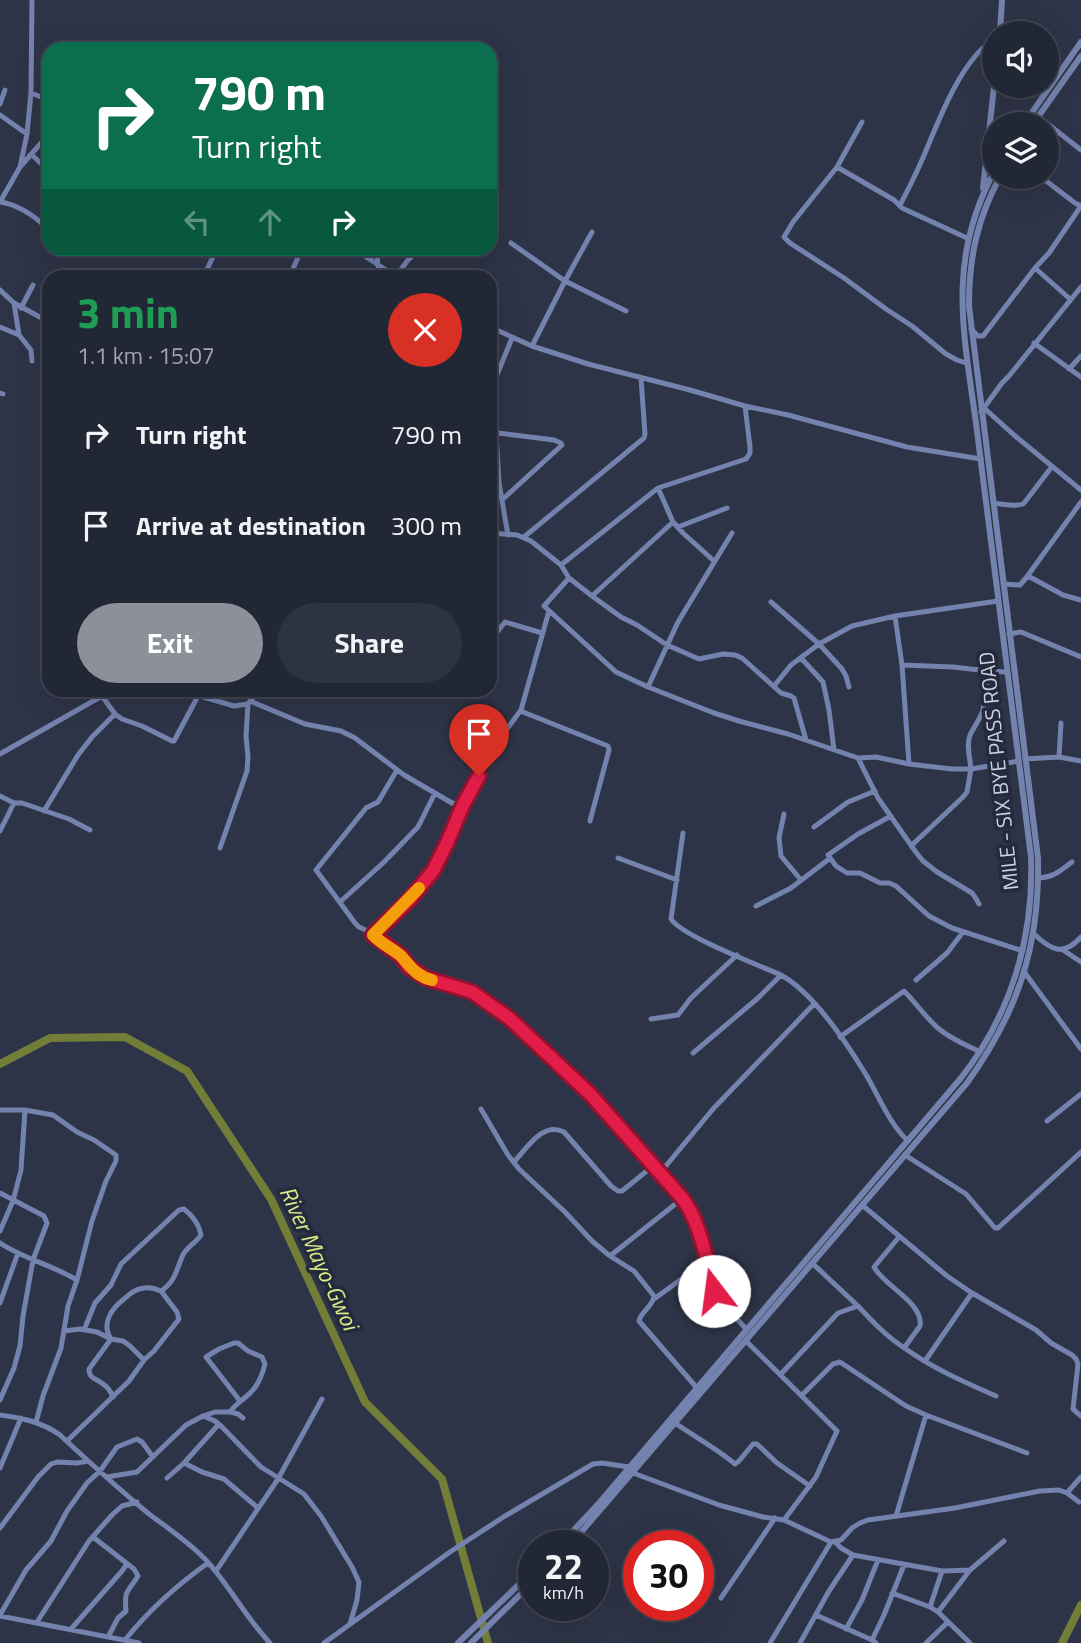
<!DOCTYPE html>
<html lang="en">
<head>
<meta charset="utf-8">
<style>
	:root { --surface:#222735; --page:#2e3341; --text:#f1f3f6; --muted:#a2a5ad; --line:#3f4450; --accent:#8c9099 }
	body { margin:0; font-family:"Titillium Web",sans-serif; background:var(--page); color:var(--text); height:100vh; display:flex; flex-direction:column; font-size:26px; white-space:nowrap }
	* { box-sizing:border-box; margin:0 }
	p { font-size:23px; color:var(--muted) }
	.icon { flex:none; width:38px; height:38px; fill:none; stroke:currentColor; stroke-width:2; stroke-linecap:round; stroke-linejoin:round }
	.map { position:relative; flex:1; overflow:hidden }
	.panel { position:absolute; left:42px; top:270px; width:455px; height:427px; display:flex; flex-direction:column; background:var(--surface); border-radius:21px; box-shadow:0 7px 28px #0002,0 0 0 2px var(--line) }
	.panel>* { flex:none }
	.banner { position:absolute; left:42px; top:42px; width:455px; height:214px; border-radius:21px; box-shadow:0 7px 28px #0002,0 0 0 2px var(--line); background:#0b6e4f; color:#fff; overflow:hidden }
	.controls { position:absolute; left:982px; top:21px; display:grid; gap:14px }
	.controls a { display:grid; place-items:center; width:77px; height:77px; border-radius:50%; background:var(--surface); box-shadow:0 7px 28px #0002,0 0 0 2px var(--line); font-size:35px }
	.speed { position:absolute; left:518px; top:1530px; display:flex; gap:14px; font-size:35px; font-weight:700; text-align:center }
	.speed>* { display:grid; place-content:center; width:91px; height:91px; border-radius:50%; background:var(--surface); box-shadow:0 7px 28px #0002,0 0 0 2px var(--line); line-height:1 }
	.speed small { font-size:18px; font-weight:400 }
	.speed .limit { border:10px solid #d22; background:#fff; color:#111 }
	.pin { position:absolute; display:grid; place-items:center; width:60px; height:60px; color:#fff; margin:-72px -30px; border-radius:50% 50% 50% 0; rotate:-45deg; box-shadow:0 0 7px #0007 }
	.pin .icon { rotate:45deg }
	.me { position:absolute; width:77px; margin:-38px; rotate:345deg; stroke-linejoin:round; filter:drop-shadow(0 0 5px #0008) }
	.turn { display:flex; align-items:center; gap:24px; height:147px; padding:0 35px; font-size:32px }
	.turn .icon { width:91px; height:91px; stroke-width:2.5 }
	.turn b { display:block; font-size:49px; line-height:60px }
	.lanes { display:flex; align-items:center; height:66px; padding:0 35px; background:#0003; justify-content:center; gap:35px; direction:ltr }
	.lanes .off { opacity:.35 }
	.round { display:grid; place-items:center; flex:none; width:74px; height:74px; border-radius:37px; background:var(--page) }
	.headline { display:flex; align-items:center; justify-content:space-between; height:119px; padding:0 35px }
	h1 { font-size:42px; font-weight:700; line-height:52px; color:#1e9e55 }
	.action { display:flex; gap:14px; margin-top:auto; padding:14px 35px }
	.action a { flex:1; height:80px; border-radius:42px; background:var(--accent); color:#fff; font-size:28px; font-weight:700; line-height:80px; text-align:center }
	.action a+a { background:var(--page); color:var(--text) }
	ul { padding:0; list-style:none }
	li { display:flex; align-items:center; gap:21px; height:91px; padding:0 35px }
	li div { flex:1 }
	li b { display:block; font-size:26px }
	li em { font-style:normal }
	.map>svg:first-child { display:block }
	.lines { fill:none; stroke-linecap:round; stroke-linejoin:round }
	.river { stroke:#727e37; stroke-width:8 }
	.minor { stroke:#7482ae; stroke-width:5 }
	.tertiary { stroke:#7482ae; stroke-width:6 }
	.route-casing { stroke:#92132f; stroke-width:18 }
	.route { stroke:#e11d48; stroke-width:12 }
	.slow { stroke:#f59e0b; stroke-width:12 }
	.labels { text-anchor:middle; stroke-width:7; stroke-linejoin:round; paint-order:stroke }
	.street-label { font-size:21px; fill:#ccd1dd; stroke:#242a3d }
	.water-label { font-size:23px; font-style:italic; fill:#daeb87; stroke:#242a3d }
</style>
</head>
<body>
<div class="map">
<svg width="1081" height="1643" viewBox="0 0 1081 1643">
	<rect width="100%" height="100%" fill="#2e3447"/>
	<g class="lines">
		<!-- river -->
		<path class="river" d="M 0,1064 L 50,1038 L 125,1037 L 187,1071 L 271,1199 L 365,1402 L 442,1479 L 488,1643
			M 1062,1643 L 1081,1605"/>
		<!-- minor -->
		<path class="minor" d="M 31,93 L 49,100
			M 0,104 L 5,90
			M 0,115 L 27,134
			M 1039,117 L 1081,150
			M 862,122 L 837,167 L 793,222 L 784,237 L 790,243 L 844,278 L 886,309 L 912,326 L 946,354 L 957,360 L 966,363
			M 32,155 L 49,171
			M 20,167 L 49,134
			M 837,167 L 894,200 L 902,208 L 967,238
			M 1041,177 L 1075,203 L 1081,206
			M 0,202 L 20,167 L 27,134 L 31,93 L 32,0
			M 0,202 C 20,205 35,216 49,230
			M 900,205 C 908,190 915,176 922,160 C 938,123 959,62 994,39
			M 511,243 L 565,281 L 626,311
			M 353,248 L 395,276
			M 375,248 L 377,254 L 378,266
			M 1035,268 L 1070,299
			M 204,276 L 217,248
			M 290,276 L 302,248
			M 396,276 L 408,260 L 421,248
			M 0,290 L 14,303 L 49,322
			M 14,303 L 19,335 L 31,350 L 32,361
			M 21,308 L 33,285
			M 0,327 L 19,335
			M 490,327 L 532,346 L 588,364 L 690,390 L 745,406 L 788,415 L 907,447 L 981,459
			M 971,329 L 978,336 L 983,336 L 1035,268 L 1049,253 L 1081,206
			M 1034,343 L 1081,377
			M 532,346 L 565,281 L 592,232
			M 1069,369 L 1081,356
			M 490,392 L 512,338
			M 0,393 L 3,394
			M 984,408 L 1014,435 L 1081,490
			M 981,412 L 1002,383 L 1009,376 L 1081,287
			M 490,432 L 554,440 L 561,443 L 562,445 L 503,499
			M 496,433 L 499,483 L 508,535
			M 658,488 L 673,522 L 683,533 L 714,561
			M 993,503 C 1001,504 1014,507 1023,504 C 1025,503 1047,472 1052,467
			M 678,527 L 727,508
			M 490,533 L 517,535 L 531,541 L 561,565 L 569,578 L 592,596 L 621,617 L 637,625 L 667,645 L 699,659 L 723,654 L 735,655 L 742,658 L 781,693 L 791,696 L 794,698 L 806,740
			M 524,537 L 644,438 L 645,434 L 641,378
			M 561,565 L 658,488 L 746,459 L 750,453 L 750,447 L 745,406
			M 569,578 L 544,606 L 616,672 L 648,687 L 714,713 L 739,721 L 788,734 L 858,758 L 876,757 L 909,764 L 952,769 L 971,769 C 970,758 966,745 970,735 C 974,727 980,719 983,710 C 985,699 986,682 988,671 L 1007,672
			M 1026,578 L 1081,502
			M 1003,584 L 1020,585 L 1026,578 L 1030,577 L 1063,595 L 1081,600
			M 592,596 L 673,522
			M 771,602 L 819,644 L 842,669 L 846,676 L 849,687
			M 549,611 L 521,710 L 523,712 L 608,746 L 609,750 L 590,821
			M 1009,634 L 1021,632 L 1081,657
			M 490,635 L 494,636 L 505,622 L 542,633
			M 801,658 L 823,682 L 829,710 L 834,750
			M 902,665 L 953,667 L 988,671
			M 774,686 L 791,665 L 819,644 L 852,626 L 895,616
			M 648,687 L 678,622 L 732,533
			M 180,690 L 234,706 L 248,704 L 259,690
			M 102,696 L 115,714 L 122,719 L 142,726 L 172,741 L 174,741 L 198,696
			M 250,701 L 305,724 L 341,731 L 355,738 L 404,775 L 452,803 L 463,805 L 472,792 L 486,760 L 488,752 L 501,737 L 521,710
			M 0,754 L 102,696 L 106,690
			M 1059,757 L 1061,723
			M 858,758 L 878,798 L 915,851 L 923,861 L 937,872 L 972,893 L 975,897 L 979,904
			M 1025,759 L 1059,757 L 1081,761
			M 909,764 L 902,665 L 895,616 L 998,601
			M 397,770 L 378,802 L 366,808 L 316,870 L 355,923 L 359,927 L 370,932 L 376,939 L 400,956 L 409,967 L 426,978 L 472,992 L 509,1019 L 590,1094 L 683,1198 L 690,1208 L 700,1235 L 715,1294 L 747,1330
			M 0,796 L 14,803 L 22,803 L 69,819 L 90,830
			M 44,811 L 78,755 L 92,737 L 115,714
			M 784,814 L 779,838 L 781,856 L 801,880
			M 891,816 L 858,834 L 828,855 L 836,866 L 847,873 L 860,873 L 880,883 L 889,883 L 896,886 L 929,916 L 952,928 L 1023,951
			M 814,827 L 848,802 L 875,791
			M 0,831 L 14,803
			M 683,833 L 671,919 C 682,936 758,965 781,975 C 812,992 846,1042 865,1073 C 879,1096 888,1122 908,1141
			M 912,845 L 963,797 L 967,792 L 971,769 L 1019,761
			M 220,848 L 247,771 L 248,757 L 246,736 L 248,704
			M 618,858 L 677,880
			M 1039,878 C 1054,877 1060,871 1072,862
			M 340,902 L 384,862 L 418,827 L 435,793
			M 756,906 L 791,888 L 829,859
			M 1034,934 C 1051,950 1063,957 1081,937
			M 374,935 C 394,915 418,895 433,870 C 446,850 454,827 463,805
			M 1063,950 L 1081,962
			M 1025,973 L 1081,1049
			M 916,980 L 947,953 L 963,932
			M 651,1019 L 678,1015 L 691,998 L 737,955
			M 840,1037 L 904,991 C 916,1003 926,1018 939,1029 C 951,1039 966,1045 980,1052
			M 693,1053 L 758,998 L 781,975
			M 481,1109 L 508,1155 L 519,1169 L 565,1212 L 592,1241 L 610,1256 L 634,1271 L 654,1296 C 653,1307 641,1311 639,1321 L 697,1388
			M 0,1110 L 25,1110 L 53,1115 L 77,1132 L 94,1140 L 116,1155 L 116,1161 L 106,1181 L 92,1221 L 77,1280
			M 1047,1121 L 1081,1094
			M 905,1155 L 966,1194 L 995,1228 L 998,1228 L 1081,1152
			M 514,1162 C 527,1148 543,1121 564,1132 L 611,1186 L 618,1191 L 622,1191 L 653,1166
			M 660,1173 L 713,1109 L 814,1004
			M 0,1193 L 44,1216 L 47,1223 L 33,1260 L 23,1316 L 20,1346 L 14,1368 L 0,1400
			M 862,1205 L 947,1276 L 972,1293 L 1036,1330 L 1051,1343 L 1072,1355 L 1076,1359 L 1078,1364 L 1073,1409 L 1081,1416
			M 0,1231 L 13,1201 L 21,1170 L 25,1110
			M 899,1237 L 874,1267 C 884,1286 924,1303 920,1326 L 904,1348
			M 0,1243 C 24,1259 52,1265 77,1280 L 68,1306 L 61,1348 L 43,1396 L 36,1422
			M 610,1256 L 683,1198
			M 654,1299 L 694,1270 L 702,1267 L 708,1268
			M 0,1303 L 18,1253
			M 858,1306 C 872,1321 886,1336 903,1347 C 932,1368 964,1382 996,1396
			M 84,1330 L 95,1303 L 111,1285 L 121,1264 L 179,1210 L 184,1209 C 193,1216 199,1224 201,1235 C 196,1243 185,1248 182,1257 C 176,1271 175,1282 161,1291
			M 64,1331 L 80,1329 L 97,1332 L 111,1339 L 123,1341 L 130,1346 L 144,1360
			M 111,1339 L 89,1369 C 89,1379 96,1378 103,1384 C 108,1387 111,1392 113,1397
			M 746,1341 L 837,1431 L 816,1477 L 784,1520
			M 925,1361 L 972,1293
			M 780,1375 L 838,1313 L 858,1306 L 812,1263
			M 802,1395 L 833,1364 L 840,1362 L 906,1406 L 926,1415 L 1027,1453
			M 230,1412 C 236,1403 245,1399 252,1391 C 258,1385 263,1373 265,1364 L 262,1357 L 248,1351 L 238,1343 L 234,1343 L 219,1349 L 206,1357 L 240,1401
			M 0,1415 C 22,1418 42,1422 60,1435 C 89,1462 119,1489 149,1514 C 168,1528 187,1541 204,1558 C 229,1584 245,1617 270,1643
			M 203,1416 L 215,1421 L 222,1427 L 261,1467 L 304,1494 L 321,1516 L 352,1567 L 359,1582 L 357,1600 L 350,1624
			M 675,1423 C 695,1437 716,1448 735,1464 L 739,1461 L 753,1444 L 757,1444 L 777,1463 L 810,1486
			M 67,1441 L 129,1381 L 144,1360 L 154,1351 L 179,1319 L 177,1312 L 161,1291 C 156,1289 150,1287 144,1288 C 135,1289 130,1294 124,1299 C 111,1309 101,1324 111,1339
			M 184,1463 L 202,1472 L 224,1479 L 258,1508
			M 0,1468 L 21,1418
			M 633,1473 L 719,1505 L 763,1517 L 784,1520 L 831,1542 L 841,1540 L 852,1528 L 860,1523 L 868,1520 L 955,1508 L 1040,1491 L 1059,1490 L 1067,1493 L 1079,1502
			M 107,1477 L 137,1472 L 186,1425 L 203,1416 L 215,1412 L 230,1412 L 238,1414 L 243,1418
			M 167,1478 L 184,1463 L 219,1424
			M 1067,1493 L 1081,1477
			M 896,1516 L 926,1415
			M 0,1528 L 38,1477 L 51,1464 L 57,1462 L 77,1463 L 88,1461
			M 93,1537 L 134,1569 L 138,1576 C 128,1593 124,1588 126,1611 L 118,1618 L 108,1637
			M 835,1542 L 841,1548 L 853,1555 L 942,1571 L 970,1570
			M 216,1571 L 278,1479 L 322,1399
			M 892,1593 L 930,1607 L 938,1612 L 970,1643
			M 721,1598 L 775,1518
			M 930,1607 L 942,1571
			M 938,1612 L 970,1570 L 1004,1541
			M 0,1615 L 26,1570 L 51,1541 L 67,1511 L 87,1483 L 100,1471 L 117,1447 L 137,1439 L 142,1442 L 153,1457
			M 816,1615 L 872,1640 L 876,1643
			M 0,1616 L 139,1643
			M 37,1622 L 89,1541 L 112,1515 L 122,1506 L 137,1502
			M 71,1629 L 122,1571 L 127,1564
			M 846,1629 L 862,1600 L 878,1560
			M 125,1640 C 149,1610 177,1585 208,1563
			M 872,1640 L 884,1615 L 904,1565
			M 324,1643 L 450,1552 L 505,1516 L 593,1464 L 602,1463 L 629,1467
			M 770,1643 L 831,1542
			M 800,1643 L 829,1591 L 853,1555
			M 926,1643 L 948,1622"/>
		<!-- tertiary -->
		<path class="tertiary" d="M 1000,33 L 1002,0
			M 1024,124 L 1081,42
			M 1033,124 L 1081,56
			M 983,188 L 994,86
			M 560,1545 L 600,1502 L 961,1078 C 1011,1014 1034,938 1031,857 L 976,423 C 963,329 947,260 994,172
			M 570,1545 L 967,1083 C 1018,1012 1040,946 1038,858 L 969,306 C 969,258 977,219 1000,177
			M 458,1643 L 534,1570
			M 471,1643 L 534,1581"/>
	</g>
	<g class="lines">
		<defs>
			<path id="route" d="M 479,776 L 463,805 L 447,843 L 433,871 L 410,899 L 373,935 L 401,956 L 409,967 L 426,978 L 472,992 L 509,1018 L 590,1094 L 682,1198 C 701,1223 705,1258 715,1287 L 714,1291"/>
		</defs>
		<!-- route casing -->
		<use href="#route" class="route-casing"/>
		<!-- route -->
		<use href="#route" class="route"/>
		<!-- slow -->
		<path class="slow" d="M 419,888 L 373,935 C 381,944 392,948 401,956 C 411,967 416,976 432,980"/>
	</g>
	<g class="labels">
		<!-- street labels -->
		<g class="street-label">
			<text transform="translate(999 771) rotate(-96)" y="7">MILE - SIX BYE PASS ROAD</text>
		</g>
		<!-- water labels -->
		<g class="water-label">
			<text transform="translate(319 1258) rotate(65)" y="8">River Mayo-Gwoi</text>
		</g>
	</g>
</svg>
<div class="controls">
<a><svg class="icon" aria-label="sound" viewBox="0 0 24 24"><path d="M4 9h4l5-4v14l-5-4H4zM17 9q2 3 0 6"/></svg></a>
<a><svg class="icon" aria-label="layers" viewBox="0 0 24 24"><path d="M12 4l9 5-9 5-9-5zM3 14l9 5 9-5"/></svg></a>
</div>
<div class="speed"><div>22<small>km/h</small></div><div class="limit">30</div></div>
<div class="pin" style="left:479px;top:776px;background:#d93025"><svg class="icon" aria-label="arrive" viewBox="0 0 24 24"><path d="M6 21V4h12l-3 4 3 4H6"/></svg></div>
<svg class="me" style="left:714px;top:1291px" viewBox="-20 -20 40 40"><circle r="19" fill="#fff"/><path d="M0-13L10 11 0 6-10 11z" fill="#e11d48"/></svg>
<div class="banner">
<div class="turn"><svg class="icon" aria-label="right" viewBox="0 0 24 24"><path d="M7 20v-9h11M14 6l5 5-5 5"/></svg><div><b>790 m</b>Turn right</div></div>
<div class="lanes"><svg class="icon off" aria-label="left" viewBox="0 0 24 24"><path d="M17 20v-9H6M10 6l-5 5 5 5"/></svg><svg class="icon off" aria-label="ahead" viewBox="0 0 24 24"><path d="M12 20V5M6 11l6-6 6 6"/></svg><svg class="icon" aria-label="right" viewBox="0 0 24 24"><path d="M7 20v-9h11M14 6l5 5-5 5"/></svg></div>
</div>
<section class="panel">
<div class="headline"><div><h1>3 min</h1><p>1.1 km · 15:07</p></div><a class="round" style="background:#d93025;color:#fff"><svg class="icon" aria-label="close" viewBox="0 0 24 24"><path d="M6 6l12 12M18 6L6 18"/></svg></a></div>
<ul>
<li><svg class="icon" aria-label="right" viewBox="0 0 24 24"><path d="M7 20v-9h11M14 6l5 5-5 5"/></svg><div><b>Turn right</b></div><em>790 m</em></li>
<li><svg class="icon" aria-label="arrive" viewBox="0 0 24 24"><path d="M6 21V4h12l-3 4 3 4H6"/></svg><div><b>Arrive at destination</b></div><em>300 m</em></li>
</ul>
<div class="action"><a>Exit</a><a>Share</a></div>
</section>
</div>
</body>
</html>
